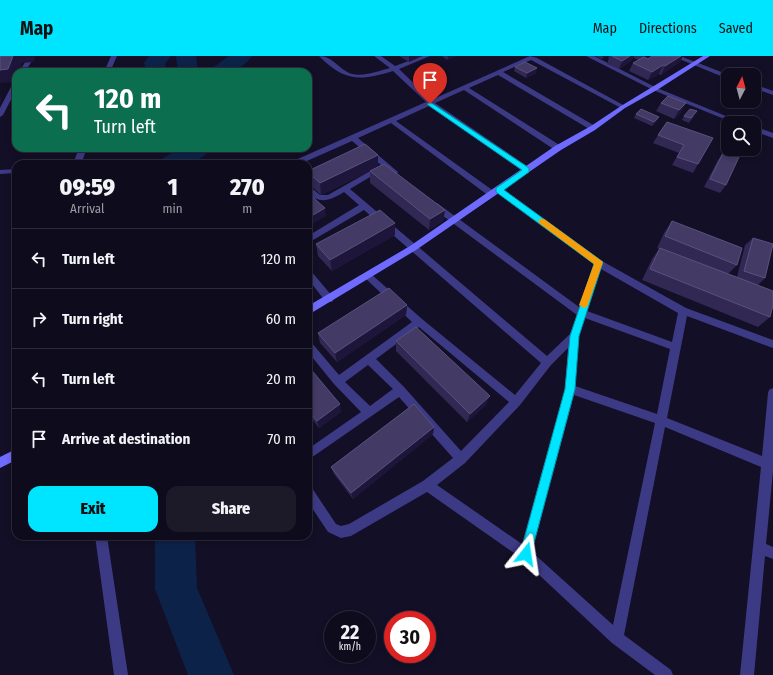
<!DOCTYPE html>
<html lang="en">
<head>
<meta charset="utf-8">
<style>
	:root { --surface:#0e0b1c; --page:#1c1929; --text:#f1f3f6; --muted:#9b9ba3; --line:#2e2b3b; --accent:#00e5ff }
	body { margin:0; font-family:"Fira Sans Condensed",sans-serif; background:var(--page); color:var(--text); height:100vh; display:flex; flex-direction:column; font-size:15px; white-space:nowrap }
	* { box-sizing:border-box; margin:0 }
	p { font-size:13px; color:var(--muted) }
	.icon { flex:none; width:22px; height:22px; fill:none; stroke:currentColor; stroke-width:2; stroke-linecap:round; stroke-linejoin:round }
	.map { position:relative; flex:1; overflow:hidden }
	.details { position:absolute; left:12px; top:104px; width:300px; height:380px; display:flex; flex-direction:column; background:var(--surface); border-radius:12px; box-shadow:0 2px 6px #0003,0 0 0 1px var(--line) }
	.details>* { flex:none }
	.banner { position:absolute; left:12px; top:12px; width:300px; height:84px; border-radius:12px; box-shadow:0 2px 6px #0003,0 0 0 1px var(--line); background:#0b6e4f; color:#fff; overflow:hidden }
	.needle { width:26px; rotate:6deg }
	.controls { position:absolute; left:721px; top:12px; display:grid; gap:8px }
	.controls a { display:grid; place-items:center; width:40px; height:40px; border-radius:8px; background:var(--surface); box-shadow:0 2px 6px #0003,0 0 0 1px var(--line); font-size:20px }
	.speed { position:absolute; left:324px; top:555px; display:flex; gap:8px; font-size:20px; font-weight:700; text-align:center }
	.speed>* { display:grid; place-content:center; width:52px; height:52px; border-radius:50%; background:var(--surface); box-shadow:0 2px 6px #0003,0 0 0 1px var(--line); line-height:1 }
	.speed small { font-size:10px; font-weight:400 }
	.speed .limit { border:6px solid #d22; background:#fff; color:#111 }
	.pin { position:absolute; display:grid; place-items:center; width:34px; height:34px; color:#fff; margin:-41px -17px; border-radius:50% 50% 50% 0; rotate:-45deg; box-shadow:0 0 4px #0007 }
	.pin .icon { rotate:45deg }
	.me { position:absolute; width:44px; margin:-22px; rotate:15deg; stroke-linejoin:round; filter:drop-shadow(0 0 3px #0008) }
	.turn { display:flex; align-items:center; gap:14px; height:84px; padding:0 16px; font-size:18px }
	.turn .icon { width:52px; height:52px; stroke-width:2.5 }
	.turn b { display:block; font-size:28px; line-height:34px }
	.eta { display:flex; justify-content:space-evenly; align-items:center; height:68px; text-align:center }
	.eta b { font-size:24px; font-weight:800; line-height:28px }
	.button { display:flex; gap:8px; margin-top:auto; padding:8px 16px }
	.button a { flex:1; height:46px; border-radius:12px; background:var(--accent); color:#111; font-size:16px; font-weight:800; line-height:46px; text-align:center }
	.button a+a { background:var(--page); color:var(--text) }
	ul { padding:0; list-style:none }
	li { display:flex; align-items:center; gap:12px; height:60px; padding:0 16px; border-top:1px solid var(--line) }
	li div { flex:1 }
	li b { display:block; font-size:15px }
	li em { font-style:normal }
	header { display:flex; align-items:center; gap:24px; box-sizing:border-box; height:56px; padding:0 20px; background:var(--accent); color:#111 }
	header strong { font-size:19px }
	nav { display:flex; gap:22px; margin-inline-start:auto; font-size:14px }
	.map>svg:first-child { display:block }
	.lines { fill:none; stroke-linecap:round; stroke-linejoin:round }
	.river { fill:#0c2248; fill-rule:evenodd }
	.street { fill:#3d3a85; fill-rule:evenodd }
	.secondary { fill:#6f6bff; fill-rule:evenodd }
	.wall { fill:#312854 }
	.shaded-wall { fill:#1d163a }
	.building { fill:#433a66; stroke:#5a527e }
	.route { fill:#00e5ff; stroke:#0095a6 }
	.slow { fill:#f59e0b }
</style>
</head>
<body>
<header>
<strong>Map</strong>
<nav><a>Map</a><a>Directions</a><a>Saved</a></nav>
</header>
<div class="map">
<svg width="773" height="619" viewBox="0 0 773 619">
	<rect width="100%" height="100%" fill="#130f26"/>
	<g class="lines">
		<!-- river -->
		<path class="river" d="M 149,0 L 171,0 L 165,8 L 167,16 L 147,16 L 144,7 Z
			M 176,0 L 196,0 L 198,16 L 178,16 Z
			M 229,0 L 252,0 C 239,18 224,16 205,16 L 208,12 L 215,10 Z
			M 181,92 L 211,92 C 199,110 179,108 160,108 L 163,102 Z
			M 155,480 L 195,480 L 197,532 L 234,619 L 188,619 L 155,533 Z"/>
		<!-- street -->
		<path class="street" d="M 29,0 L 35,0 L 25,16 L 19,16 Z
			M 111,0 L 117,0 L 110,16 L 104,16 Z
			M 319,0 C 333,0 339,14 352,18 C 363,21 379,15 390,12 L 374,0 L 381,0 L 395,10 L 422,0 L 430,0 L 399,13 L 431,44 L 530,0 L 537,2 L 625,50 L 625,52 L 621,52 L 531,4 L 503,16 L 595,70 L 595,74 L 591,74 L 498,19 L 469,32 L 561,90 L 561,94 L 555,94 L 464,34 L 435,47 L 530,112 L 530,116 L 524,116 L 429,50 L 396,65 L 495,136 L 495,140 L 489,140 L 391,67 L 358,82 L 398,116 L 397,118 L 391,118 L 385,112 L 350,133 L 547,300 L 570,278 L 577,259 L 431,151 L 431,147 L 437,147 L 579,251 L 594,208 L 496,136 L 496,132 L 502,132 L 602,205 L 686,252 L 773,284 L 773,292 L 687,260 L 667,362 L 762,400 L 768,337 L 769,334 L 773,332 L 773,415 L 766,488 L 773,491 L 773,503 L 765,500 L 754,619 L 740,619 L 761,411 L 665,371 L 624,579 L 671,614 L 673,619 L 655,619 L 612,587 L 521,502 L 427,436 L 351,480 L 341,482 L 328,476 L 308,446 L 308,430 L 312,432 L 336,468 L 341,470 L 349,468 L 423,425 L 453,402 L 399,341 L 308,404 L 308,393 L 361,356 L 334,328 L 308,296 L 308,285 L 311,286 L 339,319 L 412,266 L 365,222 L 364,220 L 365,218 L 371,218 L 422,263 L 515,339 L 541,307 L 364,154 L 308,187 L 308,180 L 359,149 L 344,136 C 331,144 320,149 308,137 L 308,129 L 320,139 L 328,139 L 381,109 L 352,85 L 300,108 L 290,108 L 291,106 L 426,46 L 393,15 C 360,25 345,26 319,0 ZM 601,213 L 678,257 L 672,286 L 587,255 ZM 585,262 L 670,293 L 657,358 L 575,330 L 579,280 ZM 419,271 L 509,346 L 461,395 L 404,331 L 376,303 ZM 568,292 L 565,333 L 522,488 L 437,429 L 465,407 L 520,349 L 551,309 ZM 368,309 L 393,333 L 370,350 L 345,326 ZM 574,339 L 655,367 L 613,569 L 532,496 Z
			M 586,0 L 594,0 L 657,32 L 743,67 L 734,67 L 653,34 Z
			M 672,0 L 680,0 L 729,19 L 728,23 Z
			M 16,25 L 16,34 L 3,59 L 0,61 L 0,52 L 13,27 Z
			M 754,28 L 773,35 L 773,39 L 754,32 Z
			M 754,70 L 773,77 L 773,82 L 754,75 Z
			M 79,92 L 87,92 L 81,108 L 73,108 Z
			M 16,113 L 16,117 L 0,118 L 0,114 Z
			M 308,214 L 311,215 L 332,240 L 334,243 L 332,246 L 326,246 L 308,223 Z
			M 95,480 L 107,480 L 128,619 L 114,619 Z"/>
		<!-- secondary -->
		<path class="secondary" d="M 703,0 L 710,0 L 657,34 L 625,52 L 595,74 L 561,94 L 416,194 L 308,259 L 308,250 L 410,190 L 555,90 L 591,70 L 621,50 Z
			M 16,393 L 16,404 L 0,412 L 0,401 Z"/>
	</g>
	<!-- wall -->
	<path class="wall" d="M 399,0 L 422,0 L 409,6 Z
		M 442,0 L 456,0 L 447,4 Z
		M 595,0 L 607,0 L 602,3 Z
		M 609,0 L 645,0 L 645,1 L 648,3 L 652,0 L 683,0 L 680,6 L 661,19 L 659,18 L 648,24 L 629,15 L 633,7 L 638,4 L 633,1 L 631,5 L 619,13 L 607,8 L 609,2 L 608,2 Z
		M 515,11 L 536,17 L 526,22 L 514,15 Z
		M 668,40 L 681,56 L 674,63 L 656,55 L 661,47 Z
		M 636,58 L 659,61 L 657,65 L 652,70 L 634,62 Z
		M 684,60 L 694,60 L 689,67 L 682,64 Z
		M 667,66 L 698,108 L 693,117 L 672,109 L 679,97 L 653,87 L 658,79 Z
		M 724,95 L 726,129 L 720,137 L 704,131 L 718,104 Z
		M 378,99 L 378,111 L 445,154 L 443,165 L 429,174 L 370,127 L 370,115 L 374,113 L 321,139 L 309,128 L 308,115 Z
		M 672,165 L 737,209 L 728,218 L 737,221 L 745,189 L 753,182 L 765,222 L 758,229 L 770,261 L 758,271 L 642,224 L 652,203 L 659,193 L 657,192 L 664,177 Z
		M 395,167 L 395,179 L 332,215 L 318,200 L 316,188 Z
		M 407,249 L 406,259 L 337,306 L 320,287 L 318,277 Z
		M 396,285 L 486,349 L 467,366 L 396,295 Z
		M 308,310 L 341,356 L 319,372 L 308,358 Z
		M 434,371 L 433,378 L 353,443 L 334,418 L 331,411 Z"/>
	<!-- shaded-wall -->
	<path class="shaded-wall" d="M 13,0 L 35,0 L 34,6 L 22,7 L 20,16 L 16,16 L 16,26 L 0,27 L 0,14 Z
		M 409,0 L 422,0 L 409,6 Z
		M 448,0 L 456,0 L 447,4 Z
		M 603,0 L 607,0 L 602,3 Z
		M 630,0 L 634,0 L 631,5 L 619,13 L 622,5 Z
		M 681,0 L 683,0 L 680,6 L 661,19 L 665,10 Z
		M 663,9 L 659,18 L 648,24 L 652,16 Z
		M 537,12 L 536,17 L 526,22 L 527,17 Z
		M 0,36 L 1,46 L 0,46 Z
		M 686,47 L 681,56 L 674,63 L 679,54 Z
		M 659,61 L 657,65 L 652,70 L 654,66 Z
		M 378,99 L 378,111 L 321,139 L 320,127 Z
		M 325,152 L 326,160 L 309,170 L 308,162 Z
		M 445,154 L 443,165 L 429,174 L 430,163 Z
		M 395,167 L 395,179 L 332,215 L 330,204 Z
		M 407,249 L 406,259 L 337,306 L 335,297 Z
		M 490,340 L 486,349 L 467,366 L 470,358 Z
		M 340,348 L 341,356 L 319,372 L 317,365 Z
		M 434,371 L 433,378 L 353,443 L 351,437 Z"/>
	<!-- building -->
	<path class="building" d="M 0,0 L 13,0 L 8,13 L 0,14 Z
		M 612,0 L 630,0 L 622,5 Z
		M 652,0 L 681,0 L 665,10 L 663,9 L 652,16 L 633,7 L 644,1 L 648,3 Z
		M 525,6 L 537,12 L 527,17 L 515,11 Z
		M 668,40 L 686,47 L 679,54 L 661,47 Z
		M 641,53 L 659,61 L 654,66 L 636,58 Z
		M 690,53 L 697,55 L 691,62 L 684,60 Z
		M 667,66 L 713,82 L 698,108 L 677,101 L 684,89 L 658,79 Z
		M 365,88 L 378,99 L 320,127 L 308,116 L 308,115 Z
		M 724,95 L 739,101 L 726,129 L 710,123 Z
		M 384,108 L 445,154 L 430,163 L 370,115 Z
		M 308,137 L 325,152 L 308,162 Z
		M 380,154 L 395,167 L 330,204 L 316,188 Z
		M 672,165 L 742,192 L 737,209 L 665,180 Z
		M 753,182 L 773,188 L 765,222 L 744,215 Z
		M 660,192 L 773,235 L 773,249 L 770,261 L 650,213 Z
		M 389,232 L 407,249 L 335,297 L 318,277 Z
		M 416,271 L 490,340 L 470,358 L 396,285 Z
		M 308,310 L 340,348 L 317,365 L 308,354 Z
		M 414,348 L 434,371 L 351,437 L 331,411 Z"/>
	<!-- route -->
	<path class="route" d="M 430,46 L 529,112 L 529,116 L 504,134 L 603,206 L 579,280 L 575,333 L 531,498 L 529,502 L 526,503 L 522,502 L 520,498 L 565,333 L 570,280 L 594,208 L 496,136 L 496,132 L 522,114 L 428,49 L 427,48 Z"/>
	<!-- slow -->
	<path class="slow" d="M 539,163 L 544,163 L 603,206 L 587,251 L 584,252 L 579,249 L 594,208 L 539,167 Z"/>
</svg>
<div class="controls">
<a><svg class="needle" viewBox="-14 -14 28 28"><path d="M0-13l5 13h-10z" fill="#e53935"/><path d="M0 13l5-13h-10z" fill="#9b9ba3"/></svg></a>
<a><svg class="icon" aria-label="search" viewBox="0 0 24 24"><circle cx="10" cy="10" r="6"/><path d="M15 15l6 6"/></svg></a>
</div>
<div class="speed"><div>22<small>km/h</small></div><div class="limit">30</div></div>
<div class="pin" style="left:430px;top:48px;background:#d93025"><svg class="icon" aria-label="arrive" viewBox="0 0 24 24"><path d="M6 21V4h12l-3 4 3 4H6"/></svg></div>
<svg class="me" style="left:526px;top:498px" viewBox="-20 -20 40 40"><path d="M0-17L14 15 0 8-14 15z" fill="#00e5ff" stroke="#fff" stroke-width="4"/></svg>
<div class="banner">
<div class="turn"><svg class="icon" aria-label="left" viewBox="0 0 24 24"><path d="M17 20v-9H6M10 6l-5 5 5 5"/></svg><div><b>120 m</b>Turn left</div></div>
</div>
<section class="details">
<div class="eta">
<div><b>09:59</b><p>Arrival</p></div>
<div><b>1</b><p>min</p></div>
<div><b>270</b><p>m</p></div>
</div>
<ul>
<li><svg class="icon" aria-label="left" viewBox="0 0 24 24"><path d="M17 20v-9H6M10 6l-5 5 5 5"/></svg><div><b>Turn left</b></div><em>120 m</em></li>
<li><svg class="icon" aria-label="right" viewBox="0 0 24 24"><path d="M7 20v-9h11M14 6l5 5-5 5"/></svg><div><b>Turn right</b></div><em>60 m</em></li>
<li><svg class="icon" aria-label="left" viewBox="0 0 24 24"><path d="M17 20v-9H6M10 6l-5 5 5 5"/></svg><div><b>Turn left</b></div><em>20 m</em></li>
<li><svg class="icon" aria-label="arrive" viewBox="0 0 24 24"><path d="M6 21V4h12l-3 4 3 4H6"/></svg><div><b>Arrive at destination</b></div><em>70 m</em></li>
</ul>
<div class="button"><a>Exit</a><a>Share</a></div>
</section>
</div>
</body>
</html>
